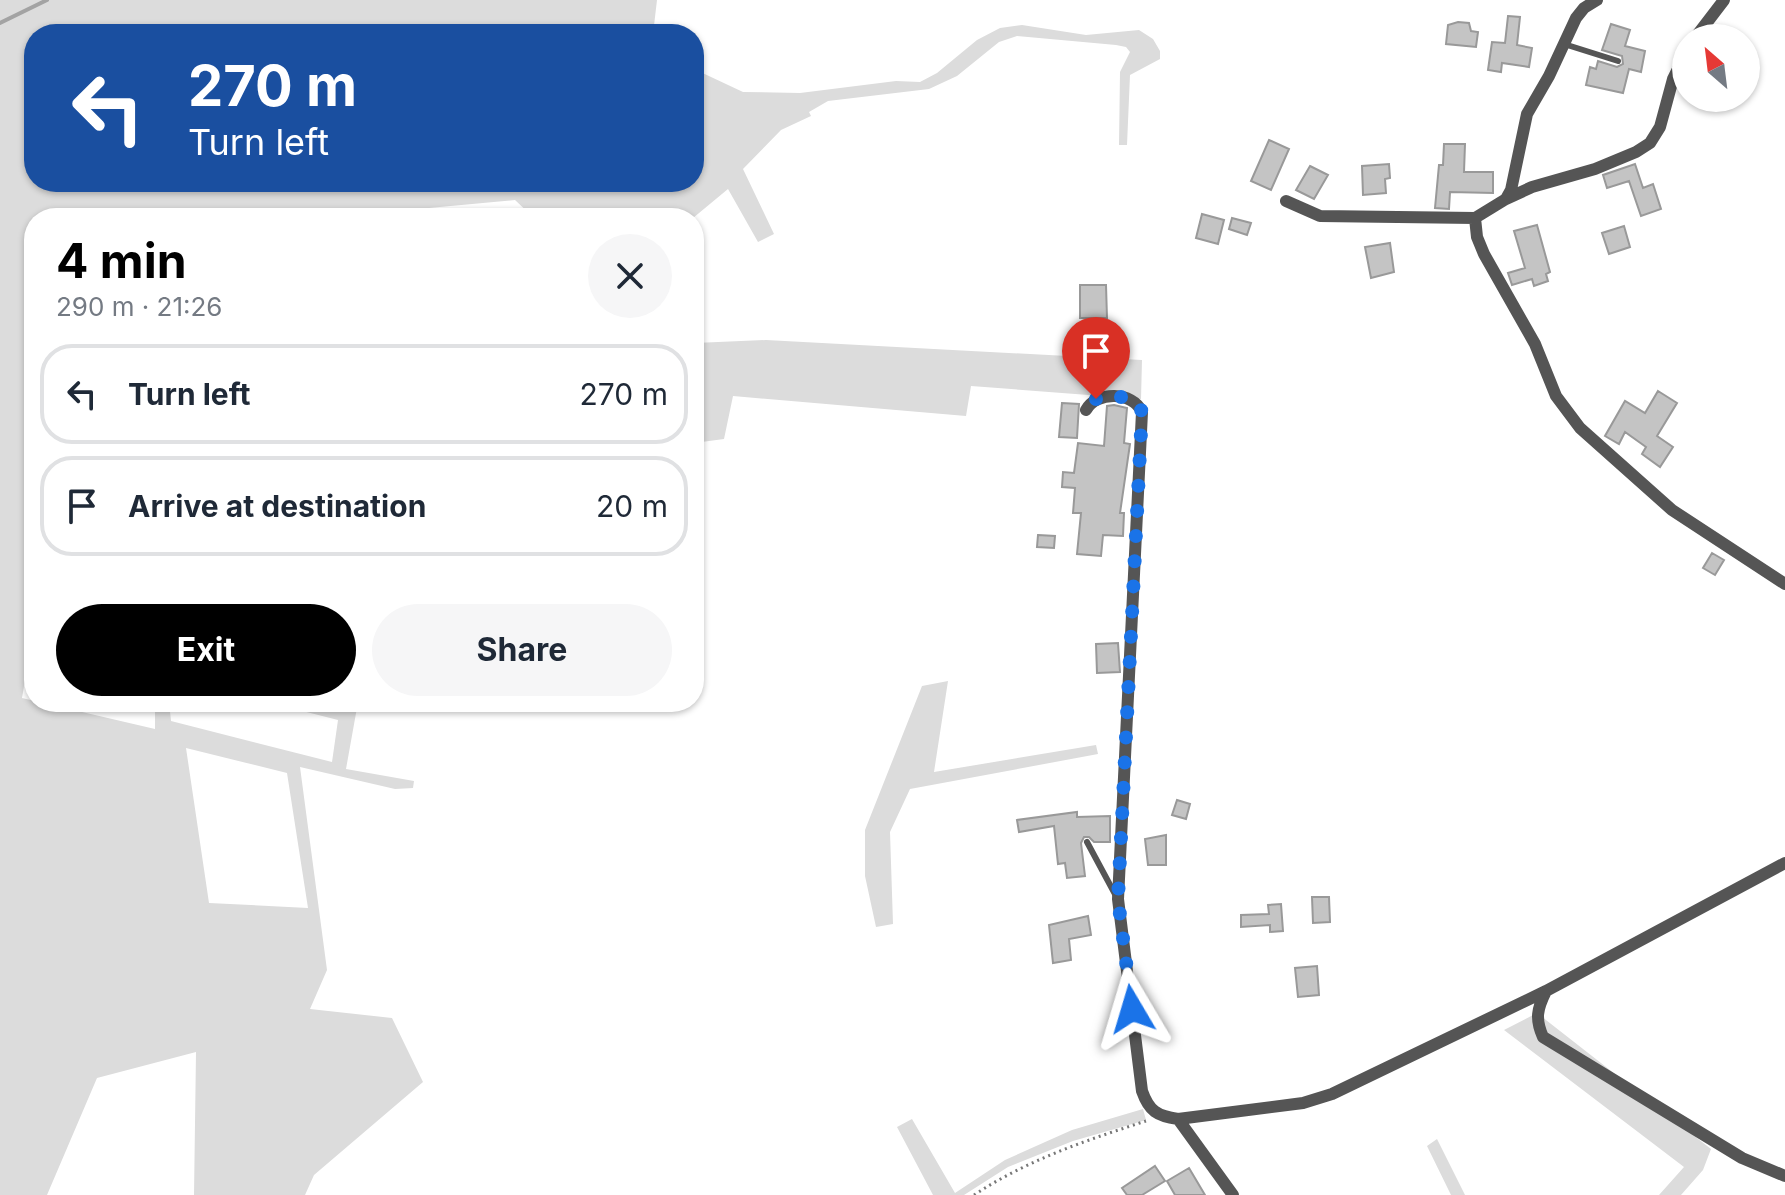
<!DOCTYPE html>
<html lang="en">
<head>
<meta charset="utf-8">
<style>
	:root { --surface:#fff; --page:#f6f6f7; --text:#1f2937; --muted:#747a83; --line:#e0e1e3; --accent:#000 }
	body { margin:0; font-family:Inter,sans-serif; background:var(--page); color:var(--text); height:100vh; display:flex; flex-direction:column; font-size:30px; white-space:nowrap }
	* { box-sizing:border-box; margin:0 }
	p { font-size:26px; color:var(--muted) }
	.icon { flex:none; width:44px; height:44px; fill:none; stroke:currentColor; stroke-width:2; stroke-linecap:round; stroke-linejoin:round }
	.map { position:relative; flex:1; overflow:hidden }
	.details { position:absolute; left:24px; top:208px; width:680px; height:504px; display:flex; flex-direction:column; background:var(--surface); border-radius:32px; box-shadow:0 2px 6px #0004 }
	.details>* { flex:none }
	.top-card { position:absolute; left:24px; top:24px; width:680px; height:168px; border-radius:32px; box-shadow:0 2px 6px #0004; background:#1a4fa0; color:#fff; overflow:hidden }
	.needle { width:52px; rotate:332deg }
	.tools { position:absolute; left:1672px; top:24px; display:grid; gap:16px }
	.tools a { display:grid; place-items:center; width:88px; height:88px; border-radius:50%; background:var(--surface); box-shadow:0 2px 6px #0004; font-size:40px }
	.pin { position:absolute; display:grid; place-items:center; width:68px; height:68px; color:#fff; margin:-82px -34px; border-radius:50% 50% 50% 0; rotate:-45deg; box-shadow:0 0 8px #0007 }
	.pin .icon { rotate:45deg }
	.me { position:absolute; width:88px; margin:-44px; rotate:353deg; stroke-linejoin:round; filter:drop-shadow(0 0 6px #0008) }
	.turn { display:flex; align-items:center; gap:28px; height:168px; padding:0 32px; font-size:36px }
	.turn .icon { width:104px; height:104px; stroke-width:2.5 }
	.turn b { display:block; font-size:56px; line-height:68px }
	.round { display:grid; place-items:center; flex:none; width:84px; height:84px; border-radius:42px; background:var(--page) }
	.overview { display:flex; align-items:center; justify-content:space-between; height:136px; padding:0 32px }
	h1 { font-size:48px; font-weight:700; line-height:60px; color:var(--accent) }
	.primary-button { display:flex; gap:16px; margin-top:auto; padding:16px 32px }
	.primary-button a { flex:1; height:92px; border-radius:48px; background:var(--accent); color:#fff; font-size:32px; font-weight:700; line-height:92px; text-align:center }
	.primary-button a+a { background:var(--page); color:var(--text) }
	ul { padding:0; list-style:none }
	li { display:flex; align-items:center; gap:24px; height:100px; margin:0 16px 12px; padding:0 16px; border:4px solid var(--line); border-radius:32px }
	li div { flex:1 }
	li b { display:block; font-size:30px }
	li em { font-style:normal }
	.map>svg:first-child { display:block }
	.green { fill:#dcdcdc; fill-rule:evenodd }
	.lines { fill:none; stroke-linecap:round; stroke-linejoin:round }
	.stream { stroke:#a3a3a3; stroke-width:4 }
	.building { fill:#c4c4c4; stroke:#999; stroke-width:2 }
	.path { stroke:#777; stroke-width:3; stroke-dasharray:2 4; stroke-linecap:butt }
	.lane { stroke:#555; stroke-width:6 }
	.street { stroke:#555; stroke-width:12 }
	.route { stroke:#1a73e8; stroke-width:14; stroke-dasharray:0 25.2 }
</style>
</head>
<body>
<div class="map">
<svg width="1785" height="1195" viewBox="0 0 1785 1195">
	<rect width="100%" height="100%" fill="#fff"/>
	<!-- green -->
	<path class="green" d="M 0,0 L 657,0 L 653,34 L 34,34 L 34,182 L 694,182 L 694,69 L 743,92 L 800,93 L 896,81 L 920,82 L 937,73 L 977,40 L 1000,28 L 1022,25 L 1086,35 L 1139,30 L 1153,39 L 1160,51 L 1160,59 L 1130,75 L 1127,145 L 1119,145 L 1120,72 L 1130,52 L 1126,47 L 1116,45 L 1017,36 L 999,42 L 957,76 L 929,89 L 828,101 L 809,112 L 811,116 L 781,130 L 743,169 L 774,234 L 758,242 L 728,189 L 693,218 L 534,218 L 515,200 L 364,214 L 362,218 L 34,218 L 34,626 L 22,698 L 155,729 L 155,702 L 169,702 L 171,721 L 332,762 L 338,720 L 267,702 L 358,702 L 346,769 L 414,781 L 413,788 L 395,789 L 300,767 L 327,970 L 310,1009 L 392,1018 L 423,1082 L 314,1175 L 305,1195 L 194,1195 L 196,1052 L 97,1078 L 47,1195 L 0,1195 ZM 186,748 L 287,773 L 308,908 L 209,903 Z
		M 766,340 L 1142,360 L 1141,399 L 971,386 L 966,416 L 733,396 L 724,439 L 694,443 L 694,432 L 703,429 L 694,410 L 695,343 Z
		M 948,681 L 934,772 L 1096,745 L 1098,754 L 910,789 L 890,832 L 893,924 L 876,927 L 865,876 L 865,830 L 922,686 Z
		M 1537,1013 L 1711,1149 L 1703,1170 L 1681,1195 L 1659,1195 L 1684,1167 L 1504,1030 Z
		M 1143,1109 L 1146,1120 L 1073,1141 L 1008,1167 L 964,1195 L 933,1195 L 897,1127 L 912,1119 L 955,1193 L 1005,1160 L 1072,1130 Z
		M 1437,1139 L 1465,1195 L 1451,1195 L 1427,1146 Z"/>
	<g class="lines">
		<!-- stream -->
		<path class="stream" d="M 0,23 L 47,0"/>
	</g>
	<!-- building -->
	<path class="building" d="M 1508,16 L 1520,17 L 1517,45 L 1532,48 L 1529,67 L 1502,63 L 1501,72 L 1488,70 L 1492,42 L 1505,43 Z
		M 1458,22 L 1469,23 L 1471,31 L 1478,32 L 1476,47 L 1446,44 L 1448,25 Z
		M 1611,24 L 1630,30 L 1625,46 L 1645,51 L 1641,72 L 1629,69 L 1623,93 L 1586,85 L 1590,67 L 1596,69 L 1598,61 L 1617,67 L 1623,64 L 1622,56 L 1602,50 Z
		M 1269,140 L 1289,149 L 1271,190 L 1251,181 Z
		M 1444,144 L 1465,144 L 1464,172 L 1493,172 L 1493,193 L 1450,192 L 1449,209 L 1435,208 L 1439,165 L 1443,165 Z
		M 1389,164 L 1390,178 L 1385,179 L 1386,193 L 1363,195 L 1362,166 Z
		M 1635,164 L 1643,188 L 1653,184 L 1661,209 L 1641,216 L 1629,181 L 1607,188 L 1603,175 Z
		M 1310,166 L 1328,175 L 1314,199 L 1296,190 Z
		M 1202,214 L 1224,220 L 1218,244 L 1196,238 Z
		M 1232,218 L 1251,223 L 1247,235 L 1229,229 Z
		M 1537,225 L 1550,272 L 1546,274 L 1548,281 L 1534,286 L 1532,279 L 1512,285 L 1508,273 L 1525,268 L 1514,231 Z
		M 1624,226 L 1630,247 L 1609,254 L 1602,233 Z
		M 1390,243 L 1394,272 L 1371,278 L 1365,247 Z
		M 1080,285 L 1106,285 L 1107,318 L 1080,318 Z
		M 1658,391 L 1677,403 L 1657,436 L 1673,447 L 1660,467 L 1642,454 L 1646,447 L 1625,432 L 1619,444 L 1605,436 L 1625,401 L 1645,413 Z
		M 1062,403 L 1079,404 L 1077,438 L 1059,437 Z
		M 1114,405 L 1127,408 L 1124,443 L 1130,444 L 1120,513 L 1124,513 L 1123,536 L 1103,535 L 1101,556 L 1077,554 L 1081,513 L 1073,513 L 1075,488 L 1062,487 L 1063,472 L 1074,473 L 1078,443 L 1104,446 L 1107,406 Z
		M 1038,535 L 1055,536 L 1054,548 L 1037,547 Z
		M 1712,553 L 1724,560 L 1715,575 L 1703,568 Z
		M 1118,643 L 1120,672 L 1097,673 L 1096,644 Z
		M 1177,800 L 1190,804 L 1186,819 L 1172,815 Z
		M 1077,812 L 1077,817 L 1110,816 L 1110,842 L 1094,842 L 1089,837 L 1084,837 L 1081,843 L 1085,876 L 1067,878 L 1065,863 L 1058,864 L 1054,826 L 1019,832 L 1017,820 Z
		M 1166,835 L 1166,865 L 1148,865 L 1145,839 Z
		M 1312,897 L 1329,897 L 1330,922 L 1313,923 Z
		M 1281,904 L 1283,931 L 1270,932 L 1270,925 L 1241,927 L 1241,915 L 1269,914 L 1268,905 Z
		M 1088,916 L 1091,935 L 1069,939 L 1071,960 L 1053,963 L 1049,925 Z
		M 1317,966 L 1319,995 L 1298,997 L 1295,968 Z
		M 1155,1166 L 1165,1181 L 1142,1195 L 1127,1195 L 1122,1188 Z
		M 1189,1168 L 1205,1195 L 1175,1195 L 1167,1181 Z"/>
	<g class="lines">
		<!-- path -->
		<path class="path" d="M 974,1195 C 1027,1160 1087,1140 1146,1121"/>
		<!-- lane -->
		<path class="lane" d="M 1564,44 L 1618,61
			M 1087,842 L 1116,896"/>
		<!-- street -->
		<path class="street" d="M 1597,0 L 1584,8 L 1576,18 L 1549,76 L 1527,114 L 1511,190 L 1506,199 L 1475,218 L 1477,237 L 1484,254 L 1535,344 L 1556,396 L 1580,428 L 1672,510 L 1785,584
			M 1695,38 L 1724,0
			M 1506,199 L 1532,187 L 1595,169 L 1636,152 L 1650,143 L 1660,127 L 1673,79 L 1686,53
			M 1286,201 L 1320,216 L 1475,218
			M 1086,410 C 1096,391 1133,391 1142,412 L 1118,899 L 1142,1091 C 1149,1111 1157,1116 1178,1119 L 1303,1103 L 1332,1094 L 1546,991 L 1785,863
			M 1546,991 C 1537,1009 1535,1019 1543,1037 L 1742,1158 L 1785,1176
			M 1178,1119 L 1233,1195"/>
	</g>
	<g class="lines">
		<!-- route -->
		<path class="route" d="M 1096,399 C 1113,395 1134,394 1142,412 L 1118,899 L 1132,1009"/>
	</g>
</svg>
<div class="tools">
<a><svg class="needle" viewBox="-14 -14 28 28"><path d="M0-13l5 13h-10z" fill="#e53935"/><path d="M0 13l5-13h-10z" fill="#747a83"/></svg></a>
</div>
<div class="pin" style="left:1096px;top:399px;background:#d93025"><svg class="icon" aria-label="arrive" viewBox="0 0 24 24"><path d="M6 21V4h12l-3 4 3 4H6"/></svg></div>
<svg class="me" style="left:1132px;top:1009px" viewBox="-20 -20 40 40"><path d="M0-17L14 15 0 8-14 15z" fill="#1a73e8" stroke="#fff" stroke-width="4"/></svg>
<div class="top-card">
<div class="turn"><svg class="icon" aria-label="left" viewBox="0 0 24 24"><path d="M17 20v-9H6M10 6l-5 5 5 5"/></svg><div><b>270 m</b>Turn left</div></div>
</div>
<section class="details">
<div class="overview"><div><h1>4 min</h1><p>290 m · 21:26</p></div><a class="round"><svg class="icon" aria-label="close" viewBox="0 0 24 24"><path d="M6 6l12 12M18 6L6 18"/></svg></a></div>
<ul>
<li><svg class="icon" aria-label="left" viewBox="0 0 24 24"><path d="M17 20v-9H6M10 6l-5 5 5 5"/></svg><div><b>Turn left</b></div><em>270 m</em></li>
<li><svg class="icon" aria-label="arrive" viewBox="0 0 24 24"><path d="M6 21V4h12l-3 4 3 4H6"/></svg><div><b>Arrive at destination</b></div><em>20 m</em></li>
</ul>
<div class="primary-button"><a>Exit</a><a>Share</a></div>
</section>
</div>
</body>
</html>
